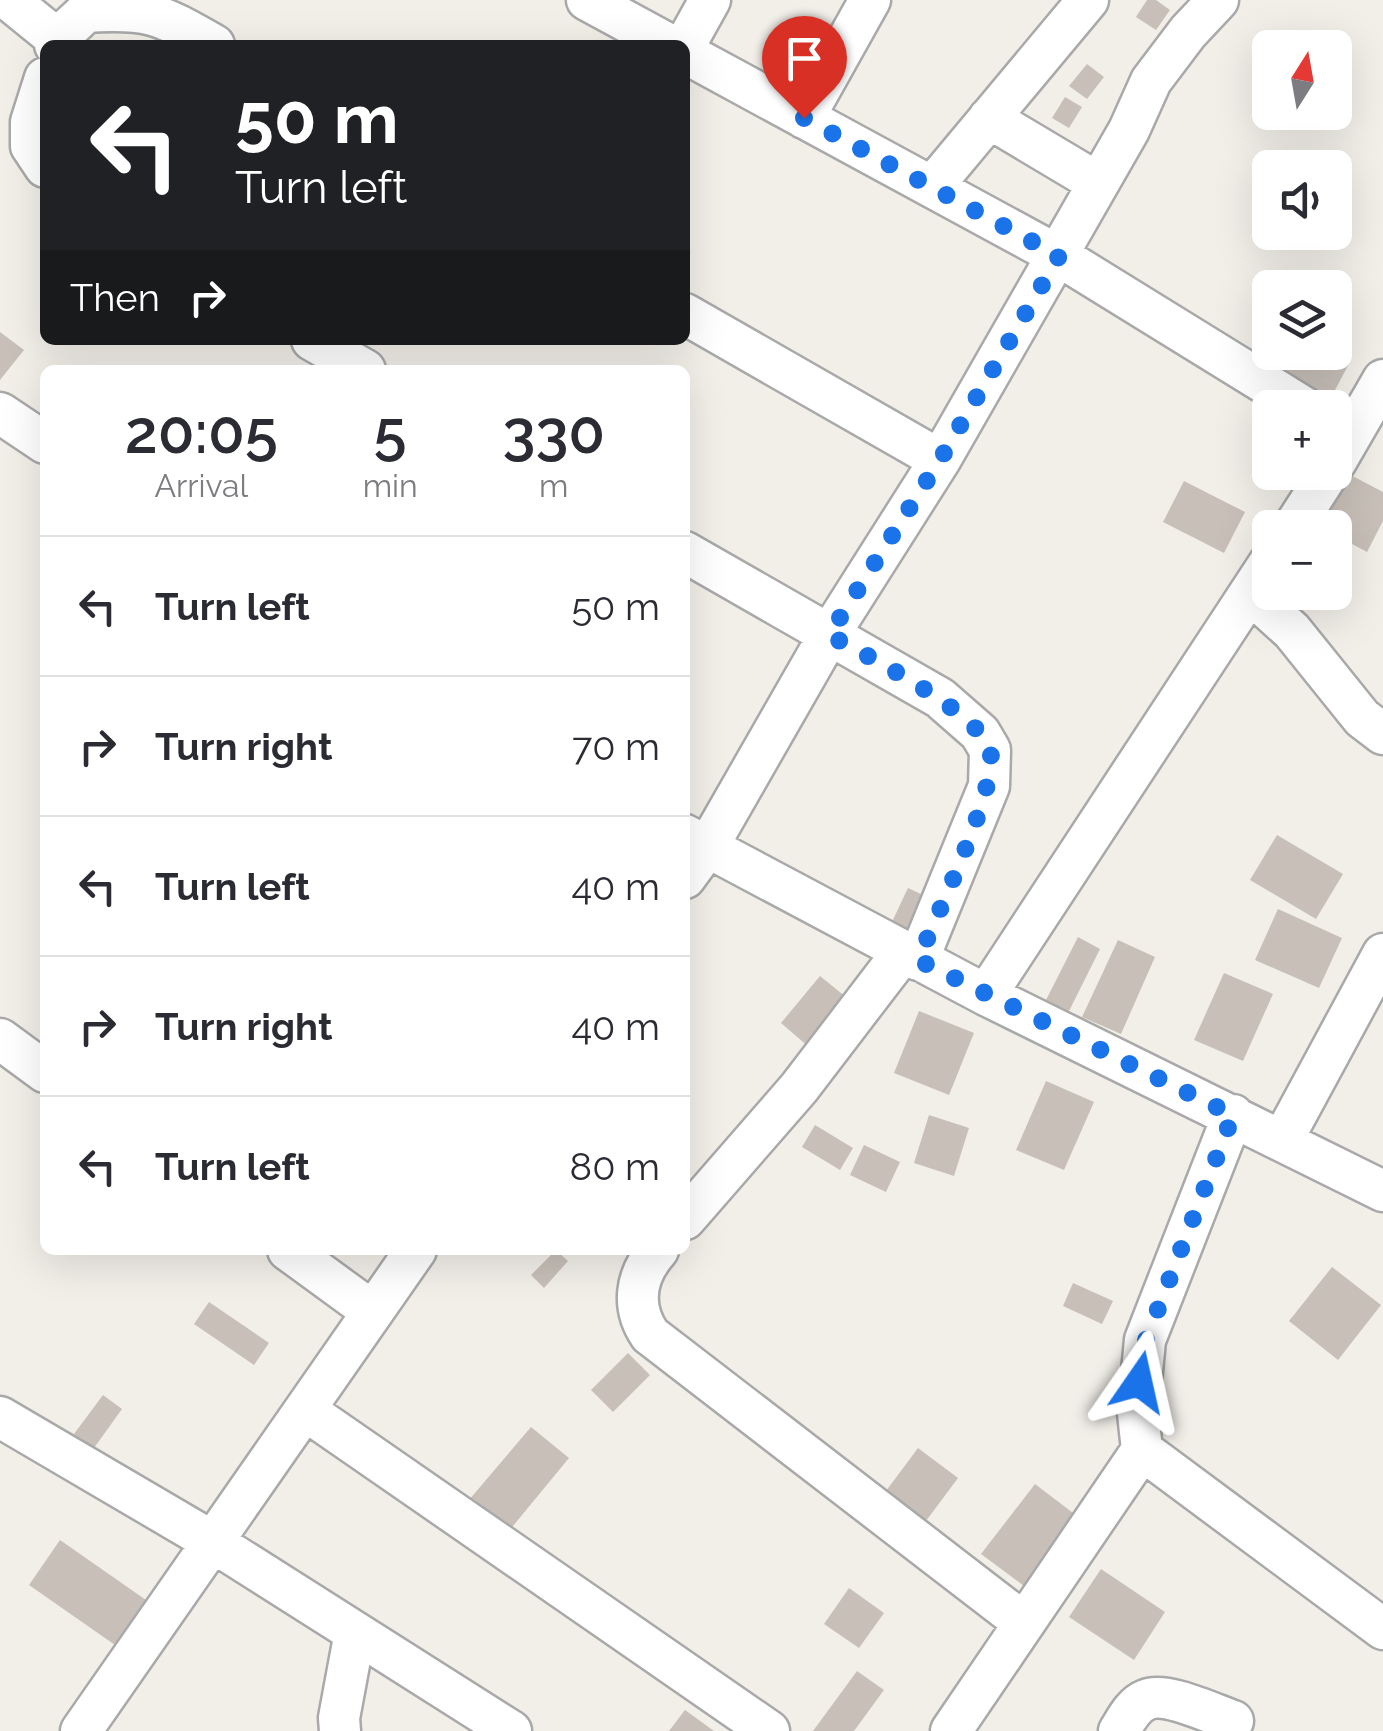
<!DOCTYPE html>
<html lang="en">
<head>
<meta charset="utf-8">
<style>
	:root { --surface:#fff; --page:#f2f2f3; --text:#2b2b33; --muted:#7c7c81; --line:#e1e1e2 }
	body { margin:0; font-family:Raleway,sans-serif; background:var(--page); color:var(--text); height:100vh; display:flex; flex-direction:column; font-size:38px; white-space:nowrap }
	* { box-sizing:border-box; margin:0 }
	p { font-size:32px; color:var(--muted) }
	.icon { flex:none; width:55px; height:55px; fill:none; stroke:currentColor; stroke-width:2; stroke-linecap:round; stroke-linejoin:round }
	.map { position:relative; flex:1; overflow:hidden }
	.sheet { position:absolute; left:40px; top:365px; width:650px; height:890px; display:flex; flex-direction:column; background:var(--surface); border-radius:15px; box-shadow:0 10px 40px #0002 }
	.sheet>* { flex:none }
	.banner { position:absolute; left:40px; top:40px; width:650px; height:305px; border-radius:15px; box-shadow:0 10px 40px #0002; background:#202124; color:#fff; overflow:hidden }
	.needle { width:65px; rotate:11deg }
	.fabs { position:absolute; left:1252px; top:30px; display:grid; gap:20px }
	.fabs a { display:grid; place-items:center; width:100px; height:100px; border-radius:15px; background:var(--surface); box-shadow:0 10px 40px #0002; font-size:50px }
	.pin { position:absolute; display:grid; place-items:center; width:85px; height:85px; color:#fff; margin:-102px -42px; border-radius:50% 50% 50% 0; rotate:-45deg; box-shadow:0 0 10px #0007 }
	.pin .icon { rotate:45deg }
	.me { position:absolute; width:110px; margin:-55px; rotate:11deg; stroke-linejoin:round; filter:drop-shadow(0 0 8px #0008) }
	.turn { display:flex; align-items:center; gap:35px; height:210px; padding:0 30px; font-size:45px }
	.turn .icon { width:130px; height:130px; stroke-width:2.5 }
	.turn b { display:block; font-size:70px; line-height:85px }
	.then { display:flex; align-items:center; height:95px; padding:0 30px; background:#0003; gap:20px; font-size:38px }
	.eta { display:flex; justify-content:space-evenly; align-items:center; height:170px; text-align:center }
	.eta b { font-size:60px; font-weight:600; line-height:70px }
	ul { padding:0; list-style:none }
	li { display:flex; align-items:center; gap:30px; height:140px; padding:0 30px; border-top:2px solid var(--line) }
	li div { flex:1 }
	li b { display:block; font-size:38px }
	li em { font-style:normal }
	.map>svg:first-child { display:block }
	.building { fill:#c7bfb8 }
	.lines { fill:none; stroke-linecap:round; stroke-linejoin:round }
	.minor-casing { stroke:#a9a9a9; stroke-width:45 }
	.minor { stroke:#fff; stroke-width:40 }
	.route { stroke:#1a73e8; stroke-width:18; stroke-dasharray:0 32.4 }
</style>
</head>
<body>
<div class="map">
<svg width="1383" height="1731" viewBox="0 0 1383 1731">
	<rect width="100%" height="100%" fill="#f2efe9"/>
	<!-- building -->
	<path class="building" d="M 1147,0 L 1156,0 L 1170,10 L 1156,30 L 1136,17 Z
		M 1087,64 L 1104,77 L 1087,99 L 1069,86 Z
		M 1065,97 L 1082,107 L 1069,128 L 1052,118 Z
		M 0,332 L 24,350 L 0,380 Z
		M 1270,352 L 1337,352 L 1351,360 L 1327,405 L 1261,368 Z
		M 1343,471 L 1383,492 L 1383,521 L 1367,552 L 1335,535 L 1335,528 L 1315,525 Z
		M 1184,481 L 1245,512 L 1224,553 L 1163,522 Z
		M 1277,835 L 1343,874 L 1316,919 L 1250,880 Z
		M 908,888 L 925,896 L 906,933 L 890,926 Z
		M 1278,909 L 1342,938 L 1319,988 L 1255,960 Z
		M 1078,937 L 1100,949 L 1069,1011 L 1046,1000 Z
		M 1118,940 L 1155,957 L 1121,1034 L 1082,1017 Z
		M 1224,973 L 1273,994 L 1243,1061 L 1194,1040 Z
		M 820,976 L 857,1006 L 817,1054 L 781,1023 Z
		M 919,1011 L 974,1033 L 949,1095 L 894,1073 Z
		M 1046,1081 L 1094,1102 L 1064,1170 L 1016,1150 Z
		M 929,1115 L 969,1128 L 954,1176 L 914,1163 Z
		M 815,1125 L 853,1148 L 840,1170 L 802,1147 Z
		M 864,1145 L 900,1162 L 886,1192 L 850,1175 Z
		M 556,1250 L 568,1261 L 544,1288 L 531,1275 Z
		M 1332,1267 L 1381,1305 L 1338,1360 L 1289,1321 Z
		M 1073,1283 L 1113,1301 L 1102,1324 L 1063,1306 Z
		M 209,1302 L 269,1343 L 254,1365 L 194,1324 Z
		M 628,1353 L 650,1375 L 613,1412 L 591,1390 Z
		M 103,1395 L 122,1409 L 94,1448 L 74,1434 Z
		M 531,1427 L 569,1458 L 508,1532 L 469,1500 Z
		M 918,1448 L 958,1478 L 923,1525 L 883,1495 Z
		M 1035,1484 L 1077,1516 L 1024,1586 L 981,1554 Z
		M 60,1540 L 146,1600 L 115,1645 L 29,1585 Z
		M 1101,1569 L 1165,1612 L 1134,1660 L 1069,1617 Z
		M 849,1588 L 884,1613 L 859,1648 L 824,1624 Z
		M 857,1671 L 884,1690 L 854,1731 L 813,1731 Z
		M 685,1710 L 714,1731 L 669,1731 Z"/>
	<g class="lines">
		<defs>
			<path id="minor" d="M 9,0 L 57,39 L 55,45
				M 587,0 L 670,45
				M 57,39 L 86,12 C 150,8 159,14 214,45
				M 685,45 L 710,0
				M 685,53 L 1059,256 L 1305,408
				M 45,78 L 31,122 L 31,146 L 45,167
				M 804,118 L 870,0
				M 989,118 L 1098,183
				M 932,187 L 1088,0
				M 685,314 L 940,460
				M 312,340 L 365,370
				M 0,413 L 45,443
				M 1335,463 L 1383,380
				M 1293,528 L 1329,472
				M 685,552 L 940,698 L 980,733 L 990,750 L 989,786 L 918,960
				M 1250,593 L 1292,631 L 1362,718 L 1383,734
				M 685,835 L 986,995 L 1383,1191
				M 685,878 L 707,848 L 829,635 L 940,460 L 1129,130 L 1151,81 L 1188,32 L 1218,0
				M 986,995 L 1270,562
				M 0,1039 L 45,1072
				M 1283,1139 L 1383,954
				M 685,1219 L 799,1088 L 903,952
				M 288,1250 L 373,1312
				M 658,1250 C 635,1276 631,1307 650,1335 L 1024,1623
				M 305,1410 L 769,1731
				M 0,1417 L 213,1542 L 511,1731
				M 1142,1450 L 1138,1413 L 1145,1340 L 1233,1115
				M 81,1731 L 416,1250
				M 340,1731 L 339,1718 L 355,1632
				M 951,1731 L 1142,1450 L 1383,1629
				M 1119,1731 C 1126,1720 1133,1705 1146,1700 C 1165,1691 1213,1714 1233,1721"/>
		</defs>
		<!-- minor casing -->
		<use href="#minor" class="minor-casing"/>
		<!-- minor -->
		<use href="#minor" class="minor"/>
	</g>
	<g class="lines">
		<!-- route -->
		<path class="route" d="M 804,118 L 1059,256 L 940,460 L 829,635 C 865,655 979,712 990,750 C 1000,784 934,921 918,960 L 1233,1115 L 1146,1340 L 1139,1382"/>
	</g>
</svg>
<div class="fabs">
<a><svg class="needle" viewBox="-14 -14 28 28"><path d="M0-13l5 13h-10z" fill="#e53935"/><path d="M0 13l5-13h-10z" fill="#7c7c81"/></svg></a>
<a><svg class="icon" aria-label="sound" viewBox="0 0 24 24"><path d="M4 9h4l5-4v14l-5-4H4zM17 9q2 3 0 6"/></svg></a>
<a><svg class="icon" aria-label="layers" viewBox="0 0 24 24"><path d="M12 4l9 5-9 5-9-5zM3 14l9 5 9-5"/></svg></a>
<a>+</a>
<a>−</a>
</div>
<div class="pin" style="left:804px;top:118px;background:#d93025"><svg class="icon" aria-label="arrive" viewBox="0 0 24 24"><path d="M6 21V4h12l-3 4 3 4H6"/></svg></div>
<svg class="me" style="left:1139px;top:1382px" viewBox="-20 -20 40 40"><path d="M0-17L14 15 0 8-14 15z" fill="#1a73e8" stroke="#fff" stroke-width="4"/></svg>
<div class="banner">
<div class="turn"><svg class="icon" aria-label="left" viewBox="0 0 24 24"><path d="M17 20v-9H6M10 6l-5 5 5 5"/></svg><div><b>50 m</b>Turn left</div></div>
<div class="then">Then<svg class="icon" aria-label="right" viewBox="0 0 24 24"><path d="M7 20v-9h11M14 6l5 5-5 5"/></svg></div>
</div>
<section class="sheet">
<div class="eta">
<div><b>20:05</b><p>Arrival</p></div>
<div><b>5</b><p>min</p></div>
<div><b>330</b><p>m</p></div>
</div>
<ul>
<li><svg class="icon" aria-label="left" viewBox="0 0 24 24"><path d="M17 20v-9H6M10 6l-5 5 5 5"/></svg><div><b>Turn left</b></div><em>50 m</em></li>
<li><svg class="icon" aria-label="right" viewBox="0 0 24 24"><path d="M7 20v-9h11M14 6l5 5-5 5"/></svg><div><b>Turn right</b></div><em>70 m</em></li>
<li><svg class="icon" aria-label="left" viewBox="0 0 24 24"><path d="M17 20v-9H6M10 6l-5 5 5 5"/></svg><div><b>Turn left</b></div><em>40 m</em></li>
<li><svg class="icon" aria-label="right" viewBox="0 0 24 24"><path d="M7 20v-9h11M14 6l5 5-5 5"/></svg><div><b>Turn right</b></div><em>40 m</em></li>
<li><svg class="icon" aria-label="left" viewBox="0 0 24 24"><path d="M17 20v-9H6M10 6l-5 5 5 5"/></svg><div><b>Turn left</b></div><em>80 m</em></li>
</ul>
</section>
</div>
</body>
</html>
